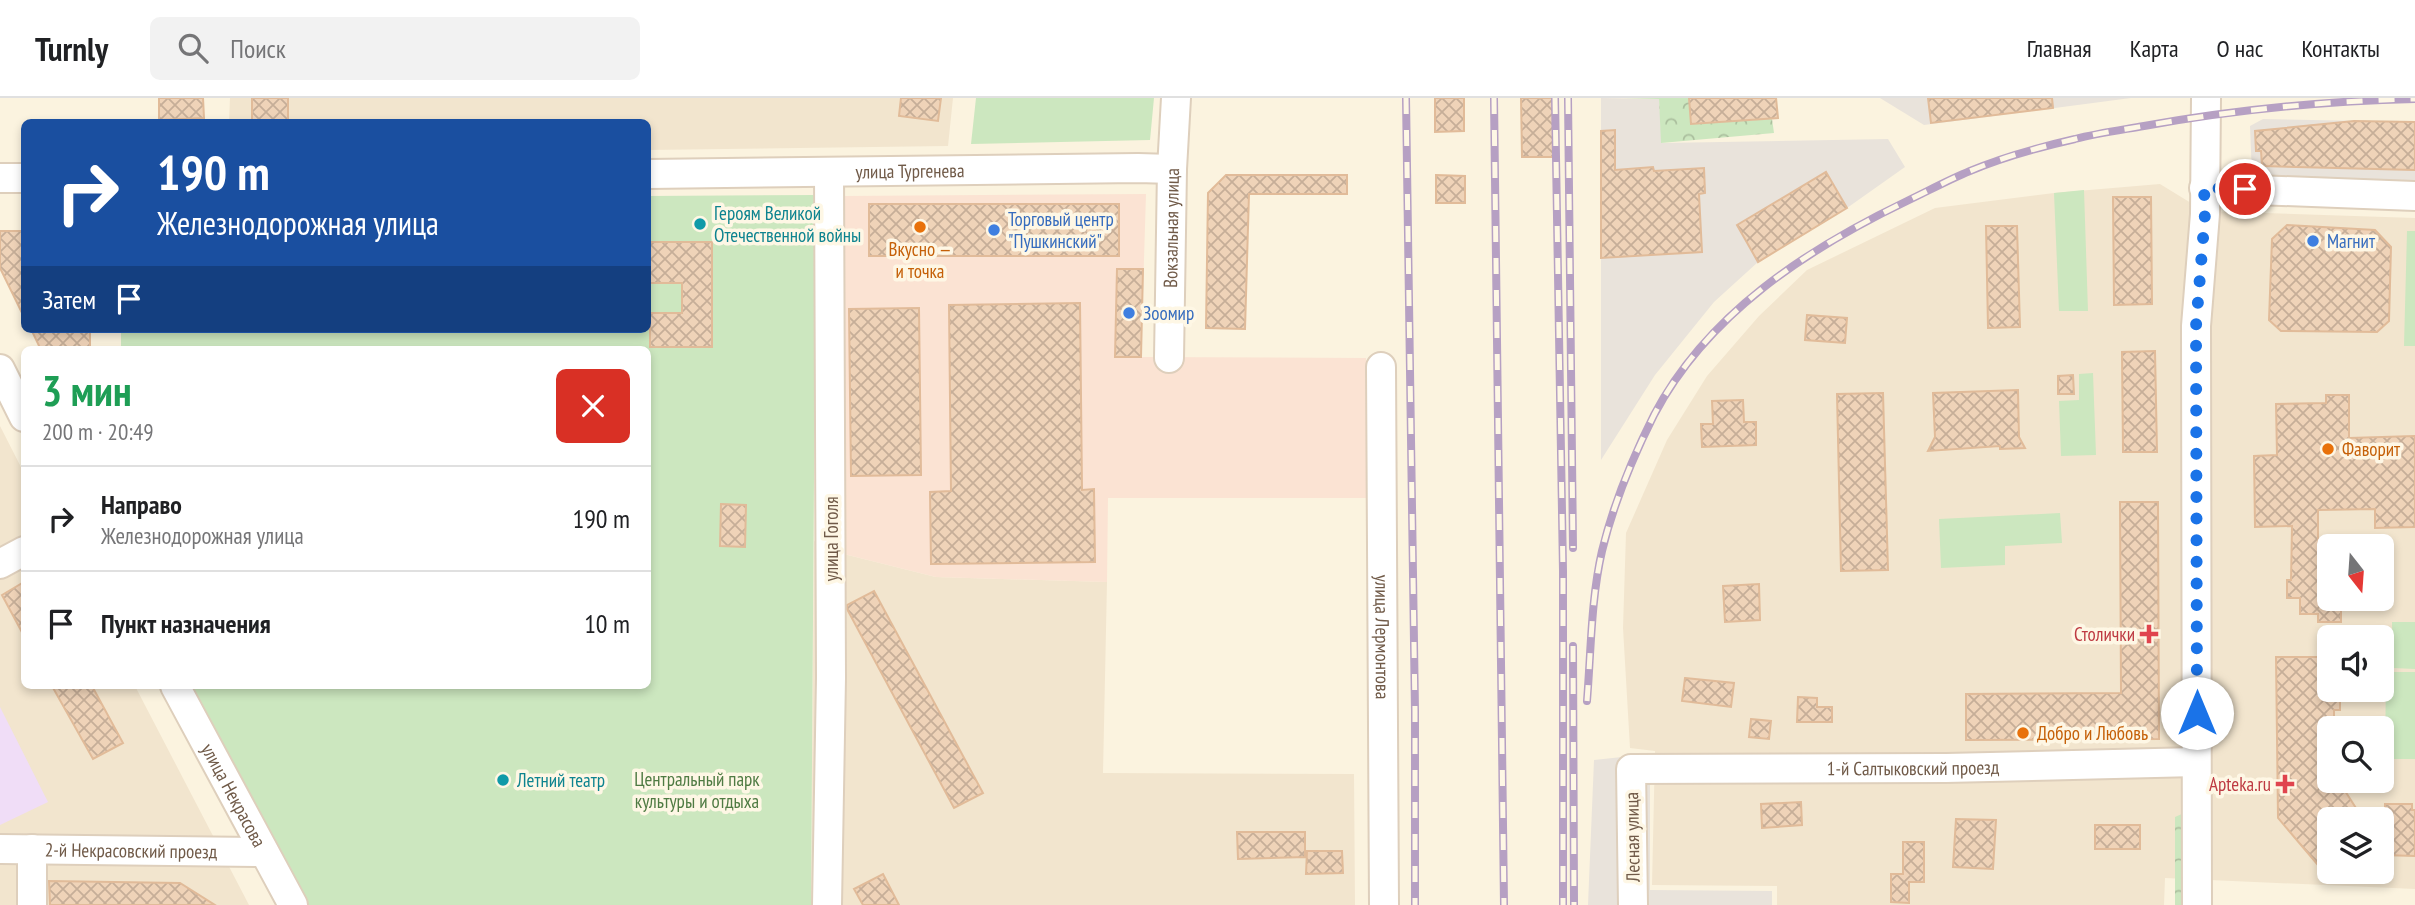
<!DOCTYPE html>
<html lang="ru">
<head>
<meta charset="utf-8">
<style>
	:root { --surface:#fff; --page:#f2f2f2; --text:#202124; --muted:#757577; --line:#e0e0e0 }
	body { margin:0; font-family:"PT Sans Narrow",sans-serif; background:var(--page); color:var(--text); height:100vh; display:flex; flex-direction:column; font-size:26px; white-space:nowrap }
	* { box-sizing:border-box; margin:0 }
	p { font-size:23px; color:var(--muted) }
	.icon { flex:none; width:38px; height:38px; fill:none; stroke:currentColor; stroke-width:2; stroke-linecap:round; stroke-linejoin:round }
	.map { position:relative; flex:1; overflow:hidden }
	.side { position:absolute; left:21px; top:248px; width:630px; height:343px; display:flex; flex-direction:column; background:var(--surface); border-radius:10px; box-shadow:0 4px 10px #0003 }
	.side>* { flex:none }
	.banner { position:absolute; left:21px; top:21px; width:630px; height:214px; border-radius:10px; box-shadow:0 4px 10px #0003; background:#1a4fa0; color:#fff; overflow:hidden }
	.needle { width:46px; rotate:163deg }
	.buttons { position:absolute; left:2317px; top:436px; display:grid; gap:14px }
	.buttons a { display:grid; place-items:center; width:77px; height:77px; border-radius:10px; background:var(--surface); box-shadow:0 4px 10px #0003; font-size:35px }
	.pin { position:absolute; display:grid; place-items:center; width:60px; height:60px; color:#fff; margin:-30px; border:4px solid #fff; border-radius:50%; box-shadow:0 2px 7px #0007 }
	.me { position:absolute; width:77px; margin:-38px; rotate:0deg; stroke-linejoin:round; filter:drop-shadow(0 0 5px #0008) }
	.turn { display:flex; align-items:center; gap:24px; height:147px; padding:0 21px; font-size:32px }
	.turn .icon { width:91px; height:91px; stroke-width:2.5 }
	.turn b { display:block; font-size:49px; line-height:60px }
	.then { display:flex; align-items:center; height:66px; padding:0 21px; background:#0003; gap:14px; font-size:26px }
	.round { display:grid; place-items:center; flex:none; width:74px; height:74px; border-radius:10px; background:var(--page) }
	.head { display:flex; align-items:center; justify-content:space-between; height:119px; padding:0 21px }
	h1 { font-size:42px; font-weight:800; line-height:52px; color:#1e9e55 }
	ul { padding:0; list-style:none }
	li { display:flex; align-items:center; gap:21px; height:105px; padding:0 21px; border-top:2px solid var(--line) }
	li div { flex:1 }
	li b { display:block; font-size:26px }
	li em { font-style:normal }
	header { display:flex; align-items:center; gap:42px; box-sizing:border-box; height:98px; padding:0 35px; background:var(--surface); border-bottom:2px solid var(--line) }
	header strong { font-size:33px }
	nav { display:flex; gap:38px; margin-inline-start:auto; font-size:24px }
	.search { width:490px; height:63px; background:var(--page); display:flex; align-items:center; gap:18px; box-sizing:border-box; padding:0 24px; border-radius:10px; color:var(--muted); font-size:26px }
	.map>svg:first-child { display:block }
	.residential { fill:#f2e5ce; fill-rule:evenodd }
	.commercial { fill:#fbe3d3 }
	.industrial { fill:#e9e3db }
	.education { fill:#f0ddf7 }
	.forest { fill:url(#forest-crowns) }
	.green { fill:#cce7bf }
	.building { fill:url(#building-cross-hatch); stroke:#e1bb99; stroke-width:2 }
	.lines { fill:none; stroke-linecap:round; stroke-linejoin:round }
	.minor-casing { stroke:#decfbc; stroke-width:32 }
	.minor { stroke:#fff; stroke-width:28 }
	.rail-casing { stroke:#b6a0c3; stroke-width:8 }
	.rail { stroke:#fef7e5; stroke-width:5; stroke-dasharray:16; stroke-linecap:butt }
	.route { stroke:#1a73e8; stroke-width:12; stroke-dasharray:0 21.6 }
	.culture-dot { fill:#0f9aa8; stroke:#fef7e5; stroke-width:2.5 }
	.food-dot { fill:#e8710a; stroke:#fef7e5; stroke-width:2.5 }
	.shop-dot { fill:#3f7fe0; stroke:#fef7e5; stroke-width:2.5 }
	.health-dot { fill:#e0444e; stroke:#fef7e5; stroke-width:2.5 }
	.labels { text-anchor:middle; stroke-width:7; stroke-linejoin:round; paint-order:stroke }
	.street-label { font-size:19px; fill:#705a48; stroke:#fef7e5 }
	.culture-label { font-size:19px; fill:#0d838f; stroke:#fef7e5; text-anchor:start }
	.shop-label { font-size:19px; fill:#366cbe; stroke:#fef7e5; text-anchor:start }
	.food-label { font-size:19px; fill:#c56008; stroke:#fef7e5; text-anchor:start }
	.health-label { font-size:19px; fill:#be3a42; stroke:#fef7e5; text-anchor:end }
	.park-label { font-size:19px; fill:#4f7b43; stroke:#fef7e5 }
</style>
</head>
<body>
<header>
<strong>Turnly</strong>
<div class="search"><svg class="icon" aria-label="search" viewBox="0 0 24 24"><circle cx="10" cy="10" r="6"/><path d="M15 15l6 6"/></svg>Поиск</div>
<nav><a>Главная</a><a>Карта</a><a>О нас</a><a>Контакты</a></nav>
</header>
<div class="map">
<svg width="2415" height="807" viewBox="0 0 2415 807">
	<defs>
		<pattern id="forest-crowns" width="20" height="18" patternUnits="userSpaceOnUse" patternTransform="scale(1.75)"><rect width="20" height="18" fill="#cce7bf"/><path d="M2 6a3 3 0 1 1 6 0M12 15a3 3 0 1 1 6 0" fill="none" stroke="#aabe9d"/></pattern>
		<pattern id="building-cross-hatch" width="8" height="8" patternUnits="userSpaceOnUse" patternTransform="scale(1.75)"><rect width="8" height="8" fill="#efd3b8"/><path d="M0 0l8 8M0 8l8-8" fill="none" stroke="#c6ae98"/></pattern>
	</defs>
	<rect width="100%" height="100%" fill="#fbf3df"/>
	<!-- residential -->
	<path class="residential" d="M 230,0 L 953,0 L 948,48 L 648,52 L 648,24 L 229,24 Z
		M 2160,86 L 2204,113 L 2415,120 L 2415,791 L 2165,780 L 2164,807 L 1777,807 L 1777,788 L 1652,787 L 1655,653 L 1630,650 L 1623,530 L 1626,435 L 1667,342 L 1707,278 L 1759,218 L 1807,172 L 1935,110 L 2054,95 ZM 2329,448 L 2382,448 L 2382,500 L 2329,500 ZM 2329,539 L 2382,539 L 2382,592 L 2329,592 ZM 2329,630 L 2382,630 L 2382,682 L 2329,682 ZM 2329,721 L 2382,721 L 2382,774 L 2329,774 Z
		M 0,328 L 24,375 L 24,588 L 135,588 L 249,807 L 0,807 Z
		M 814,443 L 844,456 L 936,479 L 1107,484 L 1103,675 L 1354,676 L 1355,807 L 811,807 Z"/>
	<!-- commercial -->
	<path class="commercial" d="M 1146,96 L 1141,259 L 1366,260 L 1366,400 L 1108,400 L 1107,484 L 936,479 L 844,456 L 844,98 Z"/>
	<!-- industrial -->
	<path class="industrial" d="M 1601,0 L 1659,1 L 1662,45 L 1888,41 L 1905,69 L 1847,110 L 1758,164 L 1714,204 L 1655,277 L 1601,362 Z
		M 1880,0 L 2131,0 L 1924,27 Z
		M 2263,21 L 2415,24 L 2415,85 L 2252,77 L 2250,28 Z
		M 1650,656 L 1650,792 L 1772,793 L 1772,807 L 1588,807 L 1594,662 Z"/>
	<!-- education -->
	<path class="education" d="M 0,609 L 48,704 L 0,727 Z"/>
	<!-- forest -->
	<path class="forest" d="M 1623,0 L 1689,0 L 1691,26 L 1772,21 L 1774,35 L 1661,45 L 1659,1 Z
		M 2184,715 L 2190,807 L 2175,807 L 2175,719 Z"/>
	<!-- green -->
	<path class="green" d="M 976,0 L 1154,0 L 1150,42 L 971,46 Z
		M 2084,92 L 2088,213 L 2059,213 L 2054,95 Z
		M 816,97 L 811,807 L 301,807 L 184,588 L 648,588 L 648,252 L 121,252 L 121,231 L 648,231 L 648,98 Z
		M 2407,133 L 2415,133 L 2415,248 L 2404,248 Z
		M 2093,275 L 2096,357 L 2061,358 L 2059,303 L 2079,302 L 2079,276 Z
		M 2060,415 L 2062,445 L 2005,448 L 2005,467 L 1941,470 L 1939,421 Z
		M 2392,524 L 2415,524 L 2415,571 L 2393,570 Z
		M 2386,574 L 2415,574 L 2415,661 L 2385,661 Z"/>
	<!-- building -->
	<path class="building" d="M 159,0 L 203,0 L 204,20 L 159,22 Z
		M 252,0 L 288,0 L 288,24 L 252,24 Z
		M 901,0 L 941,0 L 938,23 L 899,18 Z
		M 1435,0 L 1464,0 L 1464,33 L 1435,34 Z
		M 1521,0 L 1554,0 L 1554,59 L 1522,59 Z
		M 1689,0 L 1776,0 L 1778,20 L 1691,26 Z
		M 1928,0 L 2052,0 L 2053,10 L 1931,25 Z
		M 2354,23 L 2415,24 L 2415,72 L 2262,68 L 2261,53 L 2256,53 L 2255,33 Z
		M 1615,32 L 1615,72 L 1653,69 L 1654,73 L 1704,70 L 1705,95 L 1699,96 L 1702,154 L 1601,160 L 1601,33 Z
		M 1826,74 L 1847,110 L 1758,164 L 1737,127 Z
		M 1226,77 L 1347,77 L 1347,96 L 1249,96 L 1245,231 L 1206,230 L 1208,95 Z
		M 1436,77 L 1465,78 L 1465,105 L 1436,105 Z
		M 2113,99 L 2151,99 L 2152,206 L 2114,207 Z
		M 869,106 L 1119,106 L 1119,158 L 869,158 Z
		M 2287,127 L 2375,132 L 2391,149 L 2389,223 L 2377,234 L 2281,233 L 2269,222 L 2272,141 Z
		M 1986,128 L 2017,128 L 2020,229 L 1988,230 Z
		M 0,133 L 24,133 L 24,219 L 0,170 Z
		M 648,144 L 712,144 L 712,249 L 650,249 L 650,215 L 682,215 L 682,185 L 648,185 Z
		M 1117,171 L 1143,171 L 1141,259 L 1115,259 Z
		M 1080,205 L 1082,392 L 1094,391 L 1095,464 L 931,466 L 930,394 L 951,393 L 949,207 Z
		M 919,210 L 921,377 L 851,378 L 849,211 Z
		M 1807,217 L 1847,220 L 1845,245 L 1805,242 Z
		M 31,231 L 90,231 L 90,252 L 41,252 Z
		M 2155,253 L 2157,354 L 2123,354 L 2122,254 Z
		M 2073,277 L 2074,296 L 2058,296 L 2058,278 Z
		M 2018,292 L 2019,339 L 2025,350 L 2000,351 L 2000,348 L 1928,353 L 1935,339 L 1933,295 Z
		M 1883,295 L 1888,472 L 1841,473 L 1837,296 Z
		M 2326,297 L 2349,297 L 2349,340 L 2415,338 L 2415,429 L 2375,430 L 2375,411 L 2318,412 L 2318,445 L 2329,445 L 2329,500 L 2341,500 L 2341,524 L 2318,524 L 2318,516 L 2300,516 L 2300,500 L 2287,500 L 2287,482 L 2291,482 L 2292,428 L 2255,429 L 2254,358 L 2277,357 L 2276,306 L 2326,305 Z
		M 1743,302 L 1744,324 L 1756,324 L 1756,347 L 1702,349 L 1701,326 L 1713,326 L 1712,303 Z
		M 2120,404 L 2158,404 L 2159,641 L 1966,642 L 1966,596 L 2121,595 Z
		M 721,406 L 746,407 L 745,449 L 720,448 Z
		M 24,484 L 24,538 L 2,497 Z
		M 1759,486 L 1760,522 L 1725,524 L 1723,488 Z
		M 874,493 L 983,695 L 954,710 L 847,511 L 847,507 Z
		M 2276,559 L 2329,559 L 2329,592 L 2340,592 L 2340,612 L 2334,612 L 2334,630 L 2329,630 L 2329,682 L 2338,682 L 2363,721 L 2329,721 L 2329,780 L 2278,720 Z
		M 1685,580 L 1734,585 L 1731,609 L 1682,603 Z
		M 52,588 L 92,588 L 123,645 L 93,661 Z
		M 1798,599 L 1817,600 L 1817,609 L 1832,609 L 1832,624 L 1797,624 Z
		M 1751,621 L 1771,623 L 1769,641 L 1749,639 Z
		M 1801,704 L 1802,727 L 1762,730 L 1761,706 Z
		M 2385,706 L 2412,706 L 2412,712 L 2415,712 L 2415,758 L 2382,757 L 2382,710 L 2385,710 Z
		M 1956,721 L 1996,722 L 1993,771 L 1953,769 Z
		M 2095,727 L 2140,727 L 2140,751 L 2095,751 Z
		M 1237,734 L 1305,734 L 1305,759 L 1238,761 Z
		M 1903,744 L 1924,744 L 1924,784 L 1909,784 L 1909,805 L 1891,804 L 1891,776 L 1903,776 Z
		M 1307,753 L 1342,753 L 1343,775 L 1306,776 Z
		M 883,776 L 899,807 L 863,807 L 854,791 Z
		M 49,783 L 180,785 L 215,807 L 50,807 Z"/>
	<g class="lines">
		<defs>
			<g id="minor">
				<path id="s1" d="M 648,76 L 1138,70 L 1172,71"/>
				<path d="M 0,80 L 24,80"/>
				<path d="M 2204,90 L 2415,98"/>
				<path id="s2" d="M 1169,260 L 1172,71 L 1176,0"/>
				<path id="s3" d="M 1381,269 L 1384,807"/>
				<path d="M 0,271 L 24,319"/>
				<path d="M 0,466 L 24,453"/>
				<path id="s4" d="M 175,588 L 293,807"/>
				<path id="s5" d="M 0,751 L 264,754"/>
				<path d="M 32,807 L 32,751"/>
				<path d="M 827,807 L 831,580 L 829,74"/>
				<path id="s6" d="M 1633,807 L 1631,671 L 1946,670 L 2196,664"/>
				<path d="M 2197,807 L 2196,228 L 2205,116 L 2206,0"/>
			</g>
		</defs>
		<!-- minor casing -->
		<use href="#minor" class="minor-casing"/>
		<!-- minor -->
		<use href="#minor" class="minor"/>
		<defs>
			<path id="rail" d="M 1406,0 L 1415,613 L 1415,807
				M 1494,0 L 1504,807
				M 1555,0 L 1563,473 L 1563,807
				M 1568,0 L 1573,450
				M 1573,548 L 1574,807
				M 1587,603 C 1591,553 1591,501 1602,453 C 1613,407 1633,359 1654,317 C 1707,216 1807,151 1907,103 C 1928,93 1948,82 1970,73 C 2003,59 2040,49 2075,41 C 2098,35 2121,32 2144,28 C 2233,12 2324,3 2415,1"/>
		</defs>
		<!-- rail casing -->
		<use href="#rail" class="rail-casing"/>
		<!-- rail -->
		<use href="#rail" class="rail"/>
	</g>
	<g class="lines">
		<!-- route -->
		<path class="route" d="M 2197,615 L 2196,228 L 2205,116 L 2204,90 L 2245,91"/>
	</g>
	<!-- markers -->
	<g class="culture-dot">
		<circle cx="700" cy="126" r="7"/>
		<circle cx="503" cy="682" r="7"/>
	</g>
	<g class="food-dot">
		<circle cx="920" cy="129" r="7"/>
		<circle cx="2328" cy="351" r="7"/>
		<circle cx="2023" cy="635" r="7"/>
	</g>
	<g class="shop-dot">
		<circle cx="994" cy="132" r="7"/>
		<circle cx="2313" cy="143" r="7"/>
		<circle cx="1129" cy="215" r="7"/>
	</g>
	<g class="health-dot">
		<path d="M2145.5 525.5h7v7h7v7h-7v7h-7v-7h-7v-7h7z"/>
		<path d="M2281.5 675.5h7v7h7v7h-7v7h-7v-7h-7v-7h7z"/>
	</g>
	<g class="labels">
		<!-- street labels -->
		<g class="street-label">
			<text dy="7" stroke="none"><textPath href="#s1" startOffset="262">улица Тургенева</textPath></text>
			<text dy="7" stroke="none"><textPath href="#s2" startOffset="130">Вокзальная улица</textPath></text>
			<text transform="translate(831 441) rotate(-90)" y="7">улица Гоголя</text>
			<text dy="7" stroke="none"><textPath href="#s3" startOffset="270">улица Лермонтова</textPath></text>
			<text dy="7" stroke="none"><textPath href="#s6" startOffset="418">1-й Салтыковский проезд</textPath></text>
			<text dy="7" stroke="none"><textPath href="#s4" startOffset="124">улица Некрасова</textPath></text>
			<text transform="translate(1632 739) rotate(-91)" y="7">Лесная улица</text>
			<text dy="7" stroke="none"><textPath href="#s5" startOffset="131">2-й Некрасовский проезд</textPath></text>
		</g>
		<!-- culture labels -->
		<g class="culture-label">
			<text x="714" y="122">Героям Великой<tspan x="714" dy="22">Отечественной войны</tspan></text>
			<text x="517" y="689">Летний театр</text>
		</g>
		<!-- shop labels -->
		<g class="shop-label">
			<text x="1008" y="128">Торговый центр<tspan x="1008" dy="22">"Пушкинский"</tspan></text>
			<text x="2327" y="150">Магнит</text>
			<text x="1143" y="222">Зоомир</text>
		</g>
		<!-- food labels -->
		<g class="food-label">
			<text x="920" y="158" text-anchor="middle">Вкусно —<tspan x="920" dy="22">и точка</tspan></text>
			<text x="2342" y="358">Фаворит</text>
			<text x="2037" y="642">Добро и Любовь</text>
		</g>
		<!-- health labels -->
		<g class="health-label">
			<text x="2135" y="543">Столички</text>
			<text x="2271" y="693">Apteka.ru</text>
		</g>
		<!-- park labels -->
		<g class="park-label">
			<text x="697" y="688">Центральный парк<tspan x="697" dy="22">культуры и отдыха</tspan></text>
		</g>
	</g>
</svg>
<div class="buttons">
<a><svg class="needle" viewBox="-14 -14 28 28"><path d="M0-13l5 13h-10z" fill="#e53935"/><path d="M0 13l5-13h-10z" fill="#757577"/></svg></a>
<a><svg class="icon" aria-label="sound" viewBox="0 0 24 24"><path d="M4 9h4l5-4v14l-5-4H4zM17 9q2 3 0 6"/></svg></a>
<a><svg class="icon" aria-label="search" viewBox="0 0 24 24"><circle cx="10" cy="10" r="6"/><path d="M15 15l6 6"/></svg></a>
<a><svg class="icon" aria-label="layers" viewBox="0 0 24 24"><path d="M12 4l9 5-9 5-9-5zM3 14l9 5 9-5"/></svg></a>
</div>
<div class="pin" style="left:2245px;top:91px;background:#d93025"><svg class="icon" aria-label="arrive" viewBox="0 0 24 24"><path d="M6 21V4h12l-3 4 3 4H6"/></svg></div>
<svg class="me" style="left:2197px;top:615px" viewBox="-20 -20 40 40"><circle r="19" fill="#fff"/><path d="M0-13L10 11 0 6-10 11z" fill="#1a73e8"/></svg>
<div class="banner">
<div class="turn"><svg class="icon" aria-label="right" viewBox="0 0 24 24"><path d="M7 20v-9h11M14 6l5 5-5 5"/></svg><div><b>190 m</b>Железнодорожная улица</div></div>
<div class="then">Затем<svg class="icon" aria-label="arrive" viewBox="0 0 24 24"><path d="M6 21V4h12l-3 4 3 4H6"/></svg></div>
</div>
<section class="side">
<div class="head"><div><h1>3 мин</h1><p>200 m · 20:49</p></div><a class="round" style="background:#d93025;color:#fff"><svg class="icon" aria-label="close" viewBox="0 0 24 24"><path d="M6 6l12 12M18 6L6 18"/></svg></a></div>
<ul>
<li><svg class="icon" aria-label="right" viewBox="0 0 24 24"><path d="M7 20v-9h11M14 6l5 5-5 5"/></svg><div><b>Направо</b><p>Железнодорожная улица</p></div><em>190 m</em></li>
<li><svg class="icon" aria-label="arrive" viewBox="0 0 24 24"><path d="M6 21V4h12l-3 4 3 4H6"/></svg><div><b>Пункт назначения</b></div><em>10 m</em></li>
</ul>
</section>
</div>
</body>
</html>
